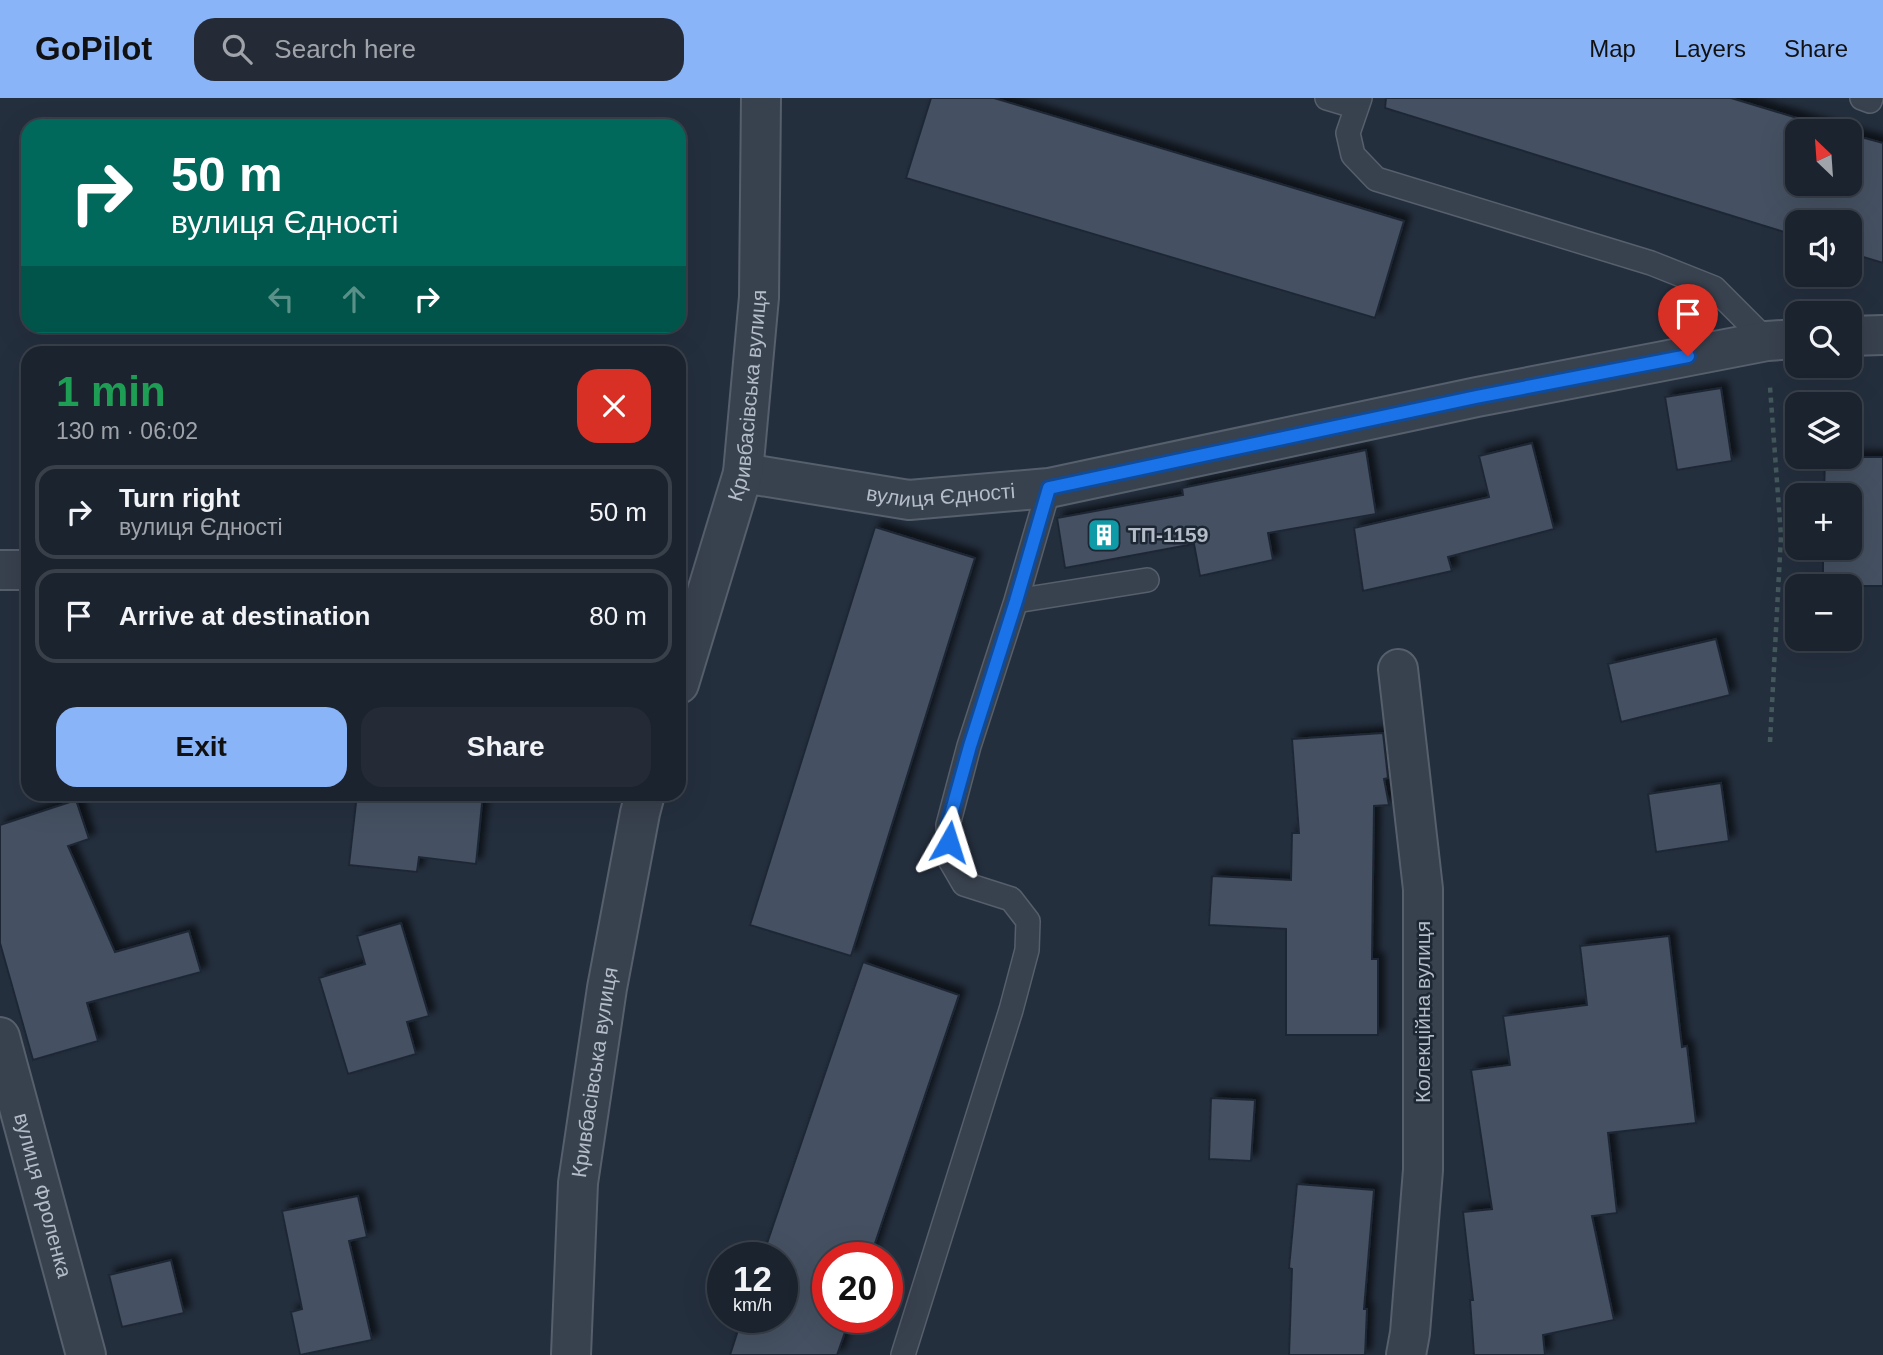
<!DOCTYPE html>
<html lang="en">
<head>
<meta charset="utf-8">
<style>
	:root { --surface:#1b232e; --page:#242b36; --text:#f1f3f6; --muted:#a0a4aa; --line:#39404a; --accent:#8ab4f8 }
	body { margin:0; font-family:Arial,sans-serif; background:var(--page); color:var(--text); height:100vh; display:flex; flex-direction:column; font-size:26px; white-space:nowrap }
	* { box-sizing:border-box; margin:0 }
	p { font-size:23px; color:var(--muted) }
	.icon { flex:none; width:38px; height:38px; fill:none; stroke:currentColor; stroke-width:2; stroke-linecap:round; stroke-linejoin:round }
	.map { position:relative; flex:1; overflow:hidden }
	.details { position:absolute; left:21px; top:248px; width:665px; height:455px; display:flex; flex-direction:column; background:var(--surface); border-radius:21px; box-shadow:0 7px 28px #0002,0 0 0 2px var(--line) }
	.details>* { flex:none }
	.guide { position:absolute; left:21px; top:21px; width:665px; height:214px; border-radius:21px; box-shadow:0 7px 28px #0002,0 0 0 2px var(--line); background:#00695c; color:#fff; overflow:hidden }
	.needle { width:46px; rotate:335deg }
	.controls { position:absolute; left:1785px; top:21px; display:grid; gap:14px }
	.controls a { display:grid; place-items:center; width:77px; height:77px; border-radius:14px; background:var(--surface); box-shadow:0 7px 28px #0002,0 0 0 2px var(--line); font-size:35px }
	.speed { position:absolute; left:707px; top:1144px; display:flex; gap:14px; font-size:35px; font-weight:700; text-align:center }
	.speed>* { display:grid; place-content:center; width:91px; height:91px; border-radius:50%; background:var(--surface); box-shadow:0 7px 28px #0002,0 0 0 2px var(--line); line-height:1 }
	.speed small { font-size:18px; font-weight:400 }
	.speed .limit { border:10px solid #d22; background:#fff; color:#111 }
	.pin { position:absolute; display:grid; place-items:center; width:60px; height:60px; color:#fff; margin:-72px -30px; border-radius:50% 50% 50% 0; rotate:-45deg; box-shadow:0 0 7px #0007 }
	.pin .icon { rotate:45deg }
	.me { position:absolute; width:77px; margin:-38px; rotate:6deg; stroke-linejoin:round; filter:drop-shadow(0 0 5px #0008) }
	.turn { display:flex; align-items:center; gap:24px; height:147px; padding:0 35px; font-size:32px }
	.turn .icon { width:91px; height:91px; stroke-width:2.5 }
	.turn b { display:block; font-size:49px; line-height:60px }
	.lanes { display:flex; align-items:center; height:66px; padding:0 35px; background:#0003; justify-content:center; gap:35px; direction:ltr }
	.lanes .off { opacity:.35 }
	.round { display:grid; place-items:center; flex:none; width:74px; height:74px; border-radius:21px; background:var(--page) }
	.summary { display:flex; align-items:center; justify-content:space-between; height:119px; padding:0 35px }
	h1 { font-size:42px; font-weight:800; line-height:52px; color:#1e9e55 }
	.action { display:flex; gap:14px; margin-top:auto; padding:14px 35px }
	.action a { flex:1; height:80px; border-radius:21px; background:var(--accent); color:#111; font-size:28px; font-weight:800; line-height:80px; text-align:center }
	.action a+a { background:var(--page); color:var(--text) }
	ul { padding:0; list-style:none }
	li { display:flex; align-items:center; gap:21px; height:94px; margin:0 14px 10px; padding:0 21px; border:4px solid var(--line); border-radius:21px }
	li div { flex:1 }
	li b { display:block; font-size:26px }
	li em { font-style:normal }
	header { display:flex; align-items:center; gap:42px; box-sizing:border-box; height:98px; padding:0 35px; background:var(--accent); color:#111 }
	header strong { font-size:33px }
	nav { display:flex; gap:38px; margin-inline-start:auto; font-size:24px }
	.search { width:490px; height:63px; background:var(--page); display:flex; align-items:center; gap:18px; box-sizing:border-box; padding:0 24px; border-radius:21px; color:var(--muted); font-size:26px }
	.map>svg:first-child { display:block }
	.building { fill:#455162; stroke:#1f2835; stroke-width:2; filter:url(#shadow) }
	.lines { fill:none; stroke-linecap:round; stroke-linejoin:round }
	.service-casing { stroke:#565f6c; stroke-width:26 }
	.minor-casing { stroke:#565f6c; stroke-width:42 }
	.path { stroke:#44595c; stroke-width:4.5; stroke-dasharray:5 5; stroke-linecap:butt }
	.service { stroke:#38414e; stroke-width:23 }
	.minor { stroke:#38414e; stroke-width:38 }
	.route-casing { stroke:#114b97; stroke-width:18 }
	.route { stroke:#1a73e8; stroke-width:12 }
	.labels { text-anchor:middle; stroke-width:5; stroke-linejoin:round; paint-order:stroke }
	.street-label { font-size:21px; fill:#b4bcc9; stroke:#1d2633 }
	.poi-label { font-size:21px; font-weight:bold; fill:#b4bcc9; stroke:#1d2633; text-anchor:start }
</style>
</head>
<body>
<header>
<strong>GoPilot</strong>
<div class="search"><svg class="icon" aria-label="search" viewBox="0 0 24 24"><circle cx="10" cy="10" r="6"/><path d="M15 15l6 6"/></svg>Search here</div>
<nav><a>Map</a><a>Layers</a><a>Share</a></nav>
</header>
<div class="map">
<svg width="1883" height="1257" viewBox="0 0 1883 1257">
	<defs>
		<filter id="shadow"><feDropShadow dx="6" dy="-6" stdDeviation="3.5" flood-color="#0009"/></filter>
	</defs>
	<rect width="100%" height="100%" fill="#242f3e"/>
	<!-- building -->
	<path class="building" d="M 931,0 L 994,0 L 1404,123 L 1375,220 L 906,80 Z
		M 1386,0 L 1731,0 L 1840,33 L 1797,33 L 1797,86 L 1850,86 L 1850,36 L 1883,45 L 1883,165 L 1850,155 L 1850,124 L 1797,124 L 1797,138 L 1385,10 Z
		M 1721,290 L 1732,363 L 1677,372 L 1665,299 Z
		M 1532,345 L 1554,431 L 1448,459 L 1452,473 L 1363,493 L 1354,430 L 1489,399 L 1479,358 Z
		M 1366,352 L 1376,416 L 1268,435 L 1273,462 L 1200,478 L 1194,446 L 1065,470 L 1057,420 L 1183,397 L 1182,390 Z
		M 1825,359 L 1883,359 L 1883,488 L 1823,488 L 1823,450 L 1850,450 L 1850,397 L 1824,397 Z
		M 875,429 L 975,460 L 851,858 L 750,827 Z
		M 1716,541 L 1730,597 L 1621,624 L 1608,566 Z
		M 1383,635 L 1388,680 L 1384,681 L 1389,707 L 1374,708 L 1372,861 L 1378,861 L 1378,937 L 1286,937 L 1286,831 L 1209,827 L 1212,778 L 1291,782 L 1292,735 L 1299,735 L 1292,641 Z
		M 1721,685 L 1729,743 L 1656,754 L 1648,696 Z
		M 357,696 L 483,696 L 476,766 L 419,759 L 417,774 L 349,767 Z
		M 76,702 L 89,741 L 68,748 L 115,854 L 189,833 L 201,874 L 87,905 L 98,943 L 33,962 L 0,845 L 0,727 Z
		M 401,825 L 429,918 L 407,924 L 416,956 L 348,976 L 319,880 L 365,866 L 357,838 Z
		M 1669,838 L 1682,949 L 1687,948 L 1696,1025 L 1608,1035 L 1617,1115 L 1592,1118 L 1614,1222 L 1543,1237 L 1545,1257 L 1474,1257 L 1470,1202 L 1473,1202 L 1463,1114 L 1492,1111 L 1471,972 L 1510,967 L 1503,918 L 1587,907 L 1580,848 Z
		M 863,864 L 959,897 L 870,1160 L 828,1160 L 828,1220 L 850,1220 L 837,1257 L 730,1257 L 742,1220 L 782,1220 L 782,1160 L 762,1160 Z
		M 1211,1000 L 1255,1002 L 1251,1063 L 1209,1061 Z
		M 1297,1086 L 1374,1092 L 1364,1211 L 1367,1211 L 1365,1257 L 1289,1257 L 1292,1171 L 1289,1170 Z
		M 358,1098 L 367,1139 L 349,1143 L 372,1242 L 300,1257 L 291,1214 L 302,1211 L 282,1113 Z
		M 171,1162 L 184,1215 L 122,1229 L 109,1177 Z"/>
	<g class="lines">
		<defs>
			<path id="service" d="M 1327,0 L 1357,9
				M 1360,0 L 1348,35 L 1353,57 L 1376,81 L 1651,165 L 1714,190 L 1767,243
				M 1862,0 L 1870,3 L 1871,0
				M 1016,503 L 1147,482
				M 903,1257 L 1011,912 L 1027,852 L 1028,823 L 1011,801 L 964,786 L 950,762 L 948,727 L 969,648 L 1016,503 L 1049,390"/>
			<g id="minor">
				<path d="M 1850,238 L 1883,237"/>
				<path id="s1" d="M 743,375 L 909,402 L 1049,390 L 1477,299 L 1767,243 L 1797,241"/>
				<path d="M 0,472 L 28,472"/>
				<path d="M 1398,571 L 1423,791 L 1423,1072 L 1410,1235 L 1406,1257"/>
				<path id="s2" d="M 679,586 L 743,375 L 759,199 L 761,0"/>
				<path id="s3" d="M 0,939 L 86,1257"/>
				<path id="s4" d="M 571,1257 L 578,1085 L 607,890 L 640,715 L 645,696"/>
			</g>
		</defs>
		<!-- service casing -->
		<use href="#service" class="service-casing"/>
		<!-- minor casing -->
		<use href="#minor" class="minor-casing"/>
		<!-- path -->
		<path class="path" d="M 1770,644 L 1781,438 L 1770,289"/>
		<!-- service -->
		<use href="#service" class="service"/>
		<!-- minor -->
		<use href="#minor" class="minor"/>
	</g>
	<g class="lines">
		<defs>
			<path id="route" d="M 949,744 L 948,727 L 970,648 L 1016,503 L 1049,390 L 1476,299 L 1688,258"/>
		</defs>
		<!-- route casing -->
		<use href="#route" class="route-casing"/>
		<!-- route -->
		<use href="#route" class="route"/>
	</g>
	<!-- icons -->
	<defs>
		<symbol id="building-square" viewBox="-11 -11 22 22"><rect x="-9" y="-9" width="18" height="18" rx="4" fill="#0f9aa8" stroke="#1d2633"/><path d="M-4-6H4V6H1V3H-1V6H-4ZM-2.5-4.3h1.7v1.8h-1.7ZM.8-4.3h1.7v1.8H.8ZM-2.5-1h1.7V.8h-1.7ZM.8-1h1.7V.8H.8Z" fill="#fff"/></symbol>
	</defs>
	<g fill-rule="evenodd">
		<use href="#building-square" x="1085" y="418" width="38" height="38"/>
	</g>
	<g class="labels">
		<!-- street labels -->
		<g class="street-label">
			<text dy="7" stroke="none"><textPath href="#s2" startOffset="298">Кривбасівська вулиця</textPath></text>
			<text dy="7" stroke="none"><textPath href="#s1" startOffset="200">вулиця Єдності</textPath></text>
			<text transform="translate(1423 914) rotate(-90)" y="7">Колекційна вулиця</text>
			<text dy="7" stroke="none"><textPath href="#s4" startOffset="284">Кривбасівська вулиця</textPath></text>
			<text dy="7" stroke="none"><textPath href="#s3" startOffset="164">вулиця Фроленка</textPath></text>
		</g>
		<!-- poi labels -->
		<g class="poi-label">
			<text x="1128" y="444">ТП-1159</text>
		</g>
	</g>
</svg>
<div class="controls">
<a><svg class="needle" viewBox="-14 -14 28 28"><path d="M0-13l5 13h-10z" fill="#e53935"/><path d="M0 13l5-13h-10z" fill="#a0a4aa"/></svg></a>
<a><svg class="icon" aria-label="sound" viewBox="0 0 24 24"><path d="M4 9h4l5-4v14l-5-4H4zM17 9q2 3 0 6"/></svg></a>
<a><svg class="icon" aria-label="search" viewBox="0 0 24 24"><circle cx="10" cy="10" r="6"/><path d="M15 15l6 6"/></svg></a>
<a><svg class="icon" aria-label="layers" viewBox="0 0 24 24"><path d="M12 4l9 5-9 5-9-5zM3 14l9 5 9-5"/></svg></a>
<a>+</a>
<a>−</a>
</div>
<div class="speed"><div>12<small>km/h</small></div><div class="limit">20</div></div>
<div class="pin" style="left:1688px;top:258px;background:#d93025"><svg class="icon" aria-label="arrive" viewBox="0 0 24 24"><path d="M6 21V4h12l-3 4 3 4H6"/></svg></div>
<svg class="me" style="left:949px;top:744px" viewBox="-20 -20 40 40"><path d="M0-17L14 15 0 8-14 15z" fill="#1a73e8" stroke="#fff" stroke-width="4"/></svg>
<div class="guide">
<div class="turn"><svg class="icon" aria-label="right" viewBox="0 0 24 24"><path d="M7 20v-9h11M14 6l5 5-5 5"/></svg><div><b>50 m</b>вулиця Єдності</div></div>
<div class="lanes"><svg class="icon off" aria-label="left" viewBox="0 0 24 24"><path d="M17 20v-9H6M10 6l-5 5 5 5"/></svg><svg class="icon off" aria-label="ahead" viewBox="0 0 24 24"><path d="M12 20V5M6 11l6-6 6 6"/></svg><svg class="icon" aria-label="right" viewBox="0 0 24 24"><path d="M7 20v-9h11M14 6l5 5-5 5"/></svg></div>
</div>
<section class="details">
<div class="summary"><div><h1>1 min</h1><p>130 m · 06:02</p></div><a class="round" style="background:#d93025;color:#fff"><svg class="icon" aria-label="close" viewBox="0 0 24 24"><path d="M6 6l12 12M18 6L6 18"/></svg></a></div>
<ul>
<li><svg class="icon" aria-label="right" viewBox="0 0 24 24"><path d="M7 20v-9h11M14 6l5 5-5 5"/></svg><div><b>Turn right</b><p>вулиця Єдності</p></div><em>50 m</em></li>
<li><svg class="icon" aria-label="arrive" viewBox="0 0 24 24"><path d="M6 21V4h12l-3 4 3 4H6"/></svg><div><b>Arrive at destination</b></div><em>80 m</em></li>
</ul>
<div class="action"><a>Exit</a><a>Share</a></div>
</section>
</div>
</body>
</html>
